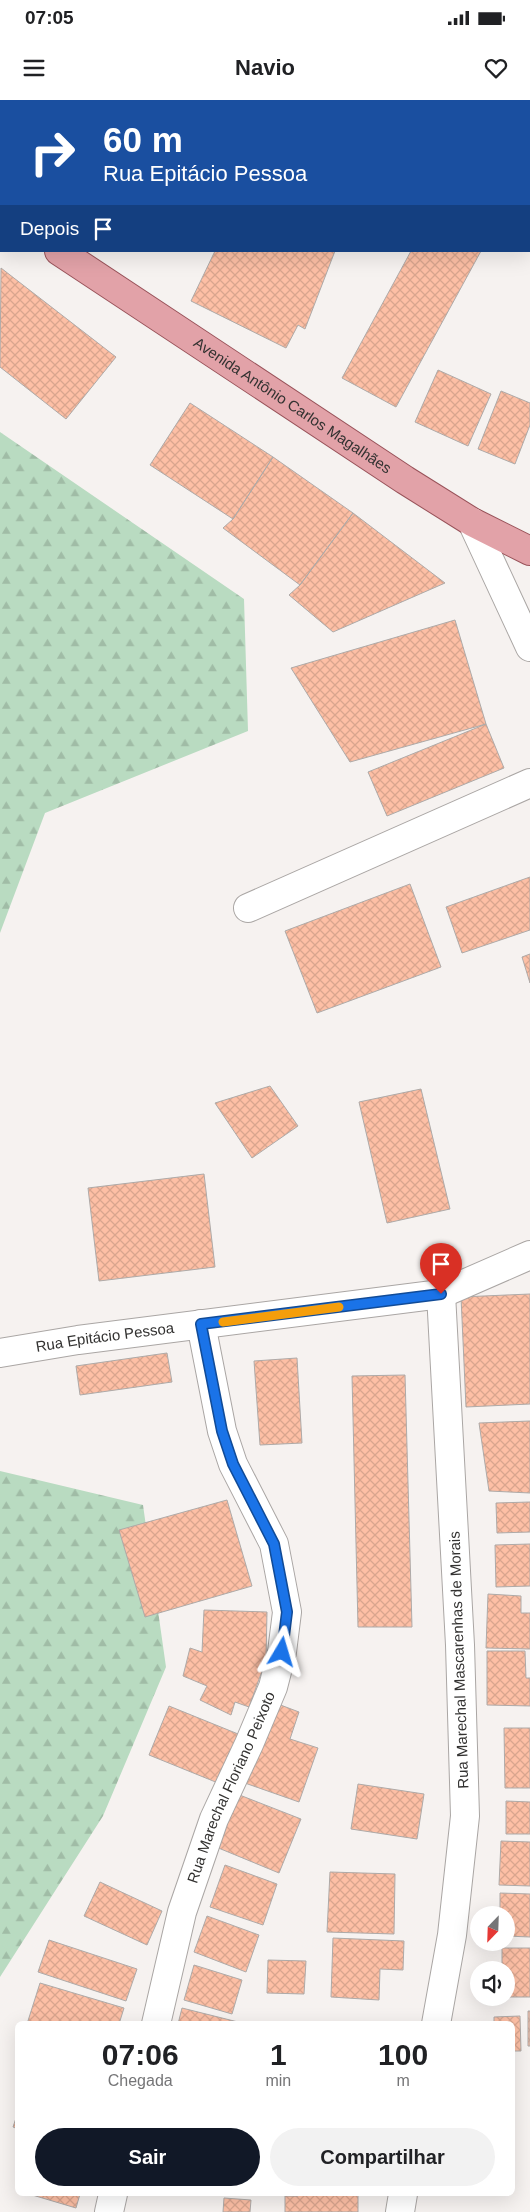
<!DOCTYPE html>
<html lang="pt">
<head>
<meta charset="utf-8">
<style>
	:root { --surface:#fff; --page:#f2f2f2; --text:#202124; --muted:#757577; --accent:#111827 }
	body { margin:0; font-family:Helvetica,sans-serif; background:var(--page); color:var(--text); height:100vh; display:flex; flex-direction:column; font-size:19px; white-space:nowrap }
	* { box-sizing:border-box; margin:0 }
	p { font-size:16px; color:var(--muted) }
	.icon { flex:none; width:28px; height:28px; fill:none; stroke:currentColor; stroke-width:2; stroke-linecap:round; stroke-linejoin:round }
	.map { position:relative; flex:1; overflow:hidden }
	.sheet { position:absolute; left:15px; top:1921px; width:500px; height:175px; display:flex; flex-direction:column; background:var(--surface); border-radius:8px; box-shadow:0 5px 20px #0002 }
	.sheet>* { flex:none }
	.banner { position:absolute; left:0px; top:0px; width:530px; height:152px; box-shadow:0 5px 20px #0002; background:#1a4fa0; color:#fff; overflow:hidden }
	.needle { width:32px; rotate:203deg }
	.fabs { position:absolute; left:470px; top:1806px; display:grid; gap:10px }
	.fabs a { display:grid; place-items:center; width:45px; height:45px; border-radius:50%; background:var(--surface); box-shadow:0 5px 20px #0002; font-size:25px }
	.pin { position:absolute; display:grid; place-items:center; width:42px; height:42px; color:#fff; margin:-51px -21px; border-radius:50% 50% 50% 0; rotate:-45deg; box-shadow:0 0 5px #0007 }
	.pin .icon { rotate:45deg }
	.me { position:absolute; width:55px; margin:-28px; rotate:7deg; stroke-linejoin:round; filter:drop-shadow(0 0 4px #0008) }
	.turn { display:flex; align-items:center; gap:18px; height:105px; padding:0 20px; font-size:22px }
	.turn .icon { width:65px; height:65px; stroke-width:2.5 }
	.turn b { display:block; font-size:35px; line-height:42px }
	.then { display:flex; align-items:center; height:48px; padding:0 20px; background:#0003; gap:10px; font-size:19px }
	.eta { display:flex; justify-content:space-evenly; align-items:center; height:85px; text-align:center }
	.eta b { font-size:30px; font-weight:600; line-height:35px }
	.button { display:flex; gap:10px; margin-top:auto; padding:10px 20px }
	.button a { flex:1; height:58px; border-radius:30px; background:var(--accent); color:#fff; font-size:20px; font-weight:600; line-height:58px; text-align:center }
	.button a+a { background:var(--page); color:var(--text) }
	.status { display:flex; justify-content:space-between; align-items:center; height:35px; padding:0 25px; background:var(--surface); direction:ltr }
	.status svg { height:14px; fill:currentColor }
	header { display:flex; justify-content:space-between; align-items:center; height:65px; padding:0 20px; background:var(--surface); font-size:22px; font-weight:600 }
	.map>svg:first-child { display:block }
	.forest { fill:url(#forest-firs) }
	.building { fill:url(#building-cross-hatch); stroke:#aeaaa8 }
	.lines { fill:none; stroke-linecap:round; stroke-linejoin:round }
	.street-casing { stroke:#aaa6a4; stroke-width:30 }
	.primary-casing { stroke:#985259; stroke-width:30 }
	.street { stroke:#fff; stroke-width:28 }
	.primary { stroke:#e2a2a8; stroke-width:28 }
	.route-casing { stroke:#114b97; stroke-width:12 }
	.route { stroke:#1a73e8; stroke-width:9 }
	.slow { stroke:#f59e0b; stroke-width:9 }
	.labels { text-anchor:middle; stroke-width:5; stroke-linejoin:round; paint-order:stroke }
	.street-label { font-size:15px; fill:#333231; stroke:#fff }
</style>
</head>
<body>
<div class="status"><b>07:05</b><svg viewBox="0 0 49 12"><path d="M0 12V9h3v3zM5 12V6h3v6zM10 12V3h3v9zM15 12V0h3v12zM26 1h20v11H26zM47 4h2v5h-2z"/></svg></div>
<header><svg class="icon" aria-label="menu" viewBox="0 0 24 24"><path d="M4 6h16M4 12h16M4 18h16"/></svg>Navio<svg class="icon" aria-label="heart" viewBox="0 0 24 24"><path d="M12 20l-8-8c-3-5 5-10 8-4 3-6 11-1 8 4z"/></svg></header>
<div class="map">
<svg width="530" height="2112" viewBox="0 0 530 2112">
	<defs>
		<pattern id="forest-firs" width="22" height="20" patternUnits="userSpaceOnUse" patternTransform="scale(1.25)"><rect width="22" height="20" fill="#b9dbc1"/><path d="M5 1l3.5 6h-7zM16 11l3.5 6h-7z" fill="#a0bca6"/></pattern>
		<pattern id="building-cross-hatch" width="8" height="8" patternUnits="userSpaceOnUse" patternTransform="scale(1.25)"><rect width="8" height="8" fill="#fdbfa5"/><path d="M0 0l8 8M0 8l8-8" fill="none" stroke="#d9a58e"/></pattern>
	</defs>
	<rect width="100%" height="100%" fill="#f6f2f0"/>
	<!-- forest -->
	<path class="forest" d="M 0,332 L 244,499 L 248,631 L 45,713 L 0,833 Z
		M 0,1371 L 143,1405 L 166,1567 L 103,1716 L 0,1877 Z"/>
	<!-- building -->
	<path class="building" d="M 215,151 L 335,151 L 305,229 L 298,225 L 286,248 L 191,201 Z
		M 411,151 L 481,151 L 396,307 L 342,278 Z
		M 1,168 L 116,257 L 66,319 L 0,267 Z
		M 438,270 L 491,294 L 468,346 L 415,322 Z
		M 501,291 L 530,303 L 530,325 L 515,364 L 478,349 Z
		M 190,303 L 273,357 L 233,419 L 150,365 Z
		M 273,357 L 353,413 L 300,485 L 223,428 L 233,419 Z
		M 353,413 L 445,483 L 333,532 L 289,495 L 300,485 Z
		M 455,520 L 486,624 L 350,662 L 291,568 Z
		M 486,624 L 504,668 L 387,716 L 368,672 Z
		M 530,777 L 530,830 L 462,853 L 446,807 Z
		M 410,784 L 441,867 L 317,913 L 285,831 Z
		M 530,854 L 530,883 L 522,857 Z
		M 270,986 L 298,1026 L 252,1058 L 215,1003 Z
		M 421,989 L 450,1109 L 387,1123 L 359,1002 Z
		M 204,1074 L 215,1167 L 99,1181 L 88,1088 Z
		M 530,1194 L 530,1304 L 466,1307 L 461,1197 Z
		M 167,1253 L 172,1282 L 80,1295 L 76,1266 Z
		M 297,1258 L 302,1343 L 260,1345 L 254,1261 Z
		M 405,1275 L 412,1527 L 358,1527 L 352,1276 Z
		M 530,1321 L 530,1393 L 489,1391 L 479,1323 Z
		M 227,1400 L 252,1486 L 145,1517 L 119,1430 Z
		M 530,1402 L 530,1432 L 497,1433 L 496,1403 Z
		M 530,1444 L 530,1486 L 496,1487 L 495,1445 Z
		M 488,1494 L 521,1496 L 521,1513 L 530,1513 L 530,1549 L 486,1548 Z
		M 204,1510 L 267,1512 L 266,1560 L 249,1607 L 235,1602 L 231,1615 L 200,1600 L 207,1586 L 183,1576 L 190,1548 L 202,1552 Z
		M 487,1551 L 525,1551 L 526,1578 L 530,1578 L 530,1606 L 487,1605 Z
		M 270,1601 L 299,1612 L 290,1639 L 318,1648 L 299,1702 L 242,1682 Z
		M 169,1606 L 243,1636 L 223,1685 L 149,1655 Z
		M 504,1628 L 530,1628 L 530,1688 L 505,1688 Z
		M 358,1684 L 424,1694 L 417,1739 L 351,1729 Z
		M 237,1694 L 301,1719 L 279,1773 L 216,1747 Z
		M 506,1701 L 530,1702 L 530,1734 L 506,1734 Z
		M 501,1741 L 530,1742 L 530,1786 L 499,1785 Z
		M 225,1765 L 277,1784 L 263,1825 L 210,1807 Z
		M 330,1772 L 395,1774 L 394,1834 L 327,1832 Z
		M 100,1782 L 162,1811 L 147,1845 L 84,1816 Z
		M 500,1793 L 530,1794 L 530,1837 L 506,1836 L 506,1815 L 500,1815 Z
		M 207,1816 L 259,1835 L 246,1872 L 194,1852 Z
		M 333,1838 L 404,1841 L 403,1870 L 380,1869 L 379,1900 L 331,1897 Z
		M 49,1840 L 137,1869 L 126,1901 L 38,1872 Z
		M 502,1848 L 530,1848 L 530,1897 L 506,1897 L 506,1870 L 502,1870 Z
		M 268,1860 L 306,1861 L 304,1894 L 267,1893 Z
		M 194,1865 L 242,1880 L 232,1914 L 184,1900 Z
		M 40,1883 L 124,1908 L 119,1924 L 27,1924 Z
		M 182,1908 L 246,1924 L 178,1924 Z
		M 528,1911 L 530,1911 L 530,1946 L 528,1946 Z
		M 520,1916 L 521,1951 L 512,1951 L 512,1924 L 494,1924 L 494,1917 Z
		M 18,2012 L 18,2029 L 13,2027 Z
		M 29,2094 L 80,2094 L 76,2108 Z
		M 298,2094 L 358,2094 L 358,2112 L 285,2112 L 285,2096 L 298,2096 Z
		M 224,2098 L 251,2100 L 250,2112 L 223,2112 Z"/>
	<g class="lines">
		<defs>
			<g id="street">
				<path d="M 469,1 L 473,0"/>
				<path d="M 0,26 L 1,26"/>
				<path d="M 472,422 L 530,547"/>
				<path d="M 248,808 L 530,683"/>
				<path id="s1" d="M 0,1253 L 78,1240 L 441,1194 L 530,1155"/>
				<path id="s2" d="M 156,1924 L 182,1812 L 214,1719 L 249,1644 L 273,1587 L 282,1552 L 287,1512 L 274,1444 L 233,1364 L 222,1331 L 201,1224"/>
				<path d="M 436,1924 L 452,1835 L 465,1716 L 460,1545 L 441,1194"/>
				<path d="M 109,2112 L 113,2094"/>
				<path d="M 400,2112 L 403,2094"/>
			</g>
			<g id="primary">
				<path d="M 0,112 L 1,113"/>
				<path id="s3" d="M 59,151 L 405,380 L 472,422 L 530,451"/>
			</g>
		</defs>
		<!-- street casing -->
		<use href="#street" class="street-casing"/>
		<!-- primary casing -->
		<use href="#primary" class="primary-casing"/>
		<!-- street -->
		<use href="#street" class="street"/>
		<!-- primary -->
		<use href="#primary" class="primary"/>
	</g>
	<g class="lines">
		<defs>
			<path id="route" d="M 282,1552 L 287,1512 L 274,1444 L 233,1364 L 222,1331 L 201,1224 L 441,1194"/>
		</defs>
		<!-- route casing -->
		<use href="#route" class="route-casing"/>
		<!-- route -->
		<use href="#route" class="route"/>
		<!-- slow -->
		<path class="slow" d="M 223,1222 L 339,1207"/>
	</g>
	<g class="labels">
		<!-- street labels -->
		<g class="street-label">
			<text dy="5" stroke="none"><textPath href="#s3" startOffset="280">Avenida Antônio Carlos Magalhães</textPath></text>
			<text dy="5" stroke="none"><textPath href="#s1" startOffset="106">Rua Epitácio Pessoa</textPath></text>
			<text transform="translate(459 1560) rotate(-92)" y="5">Rua Marechal Mascarenhas de Morais</text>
			<text dy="5" stroke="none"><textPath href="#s2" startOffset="249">Rua Marechal Floriano Peixoto</textPath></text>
		</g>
	</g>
</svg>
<div class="fabs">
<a><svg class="needle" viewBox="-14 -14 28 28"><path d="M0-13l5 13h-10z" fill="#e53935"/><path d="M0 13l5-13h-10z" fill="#757577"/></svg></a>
<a><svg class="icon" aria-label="sound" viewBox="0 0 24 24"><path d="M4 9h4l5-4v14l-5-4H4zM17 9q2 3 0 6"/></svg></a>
</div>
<div class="pin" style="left:441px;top:1194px;background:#d93025"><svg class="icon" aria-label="arrive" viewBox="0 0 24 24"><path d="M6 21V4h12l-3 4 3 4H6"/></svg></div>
<svg class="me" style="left:282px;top:1552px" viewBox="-20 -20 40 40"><path d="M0-17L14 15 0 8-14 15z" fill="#1a73e8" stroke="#fff" stroke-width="4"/></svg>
<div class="banner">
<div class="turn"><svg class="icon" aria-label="right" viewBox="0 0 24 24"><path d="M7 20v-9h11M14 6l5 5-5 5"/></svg><div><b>60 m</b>Rua Epitácio Pessoa</div></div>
<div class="then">Depois<svg class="icon" aria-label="arrive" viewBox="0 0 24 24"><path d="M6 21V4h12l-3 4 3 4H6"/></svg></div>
</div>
<section class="sheet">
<div class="eta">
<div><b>07:06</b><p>Chegada</p></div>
<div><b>1</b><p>min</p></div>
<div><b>100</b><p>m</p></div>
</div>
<div class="button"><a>Sair</a><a>Compartilhar</a></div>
</section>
</div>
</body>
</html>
